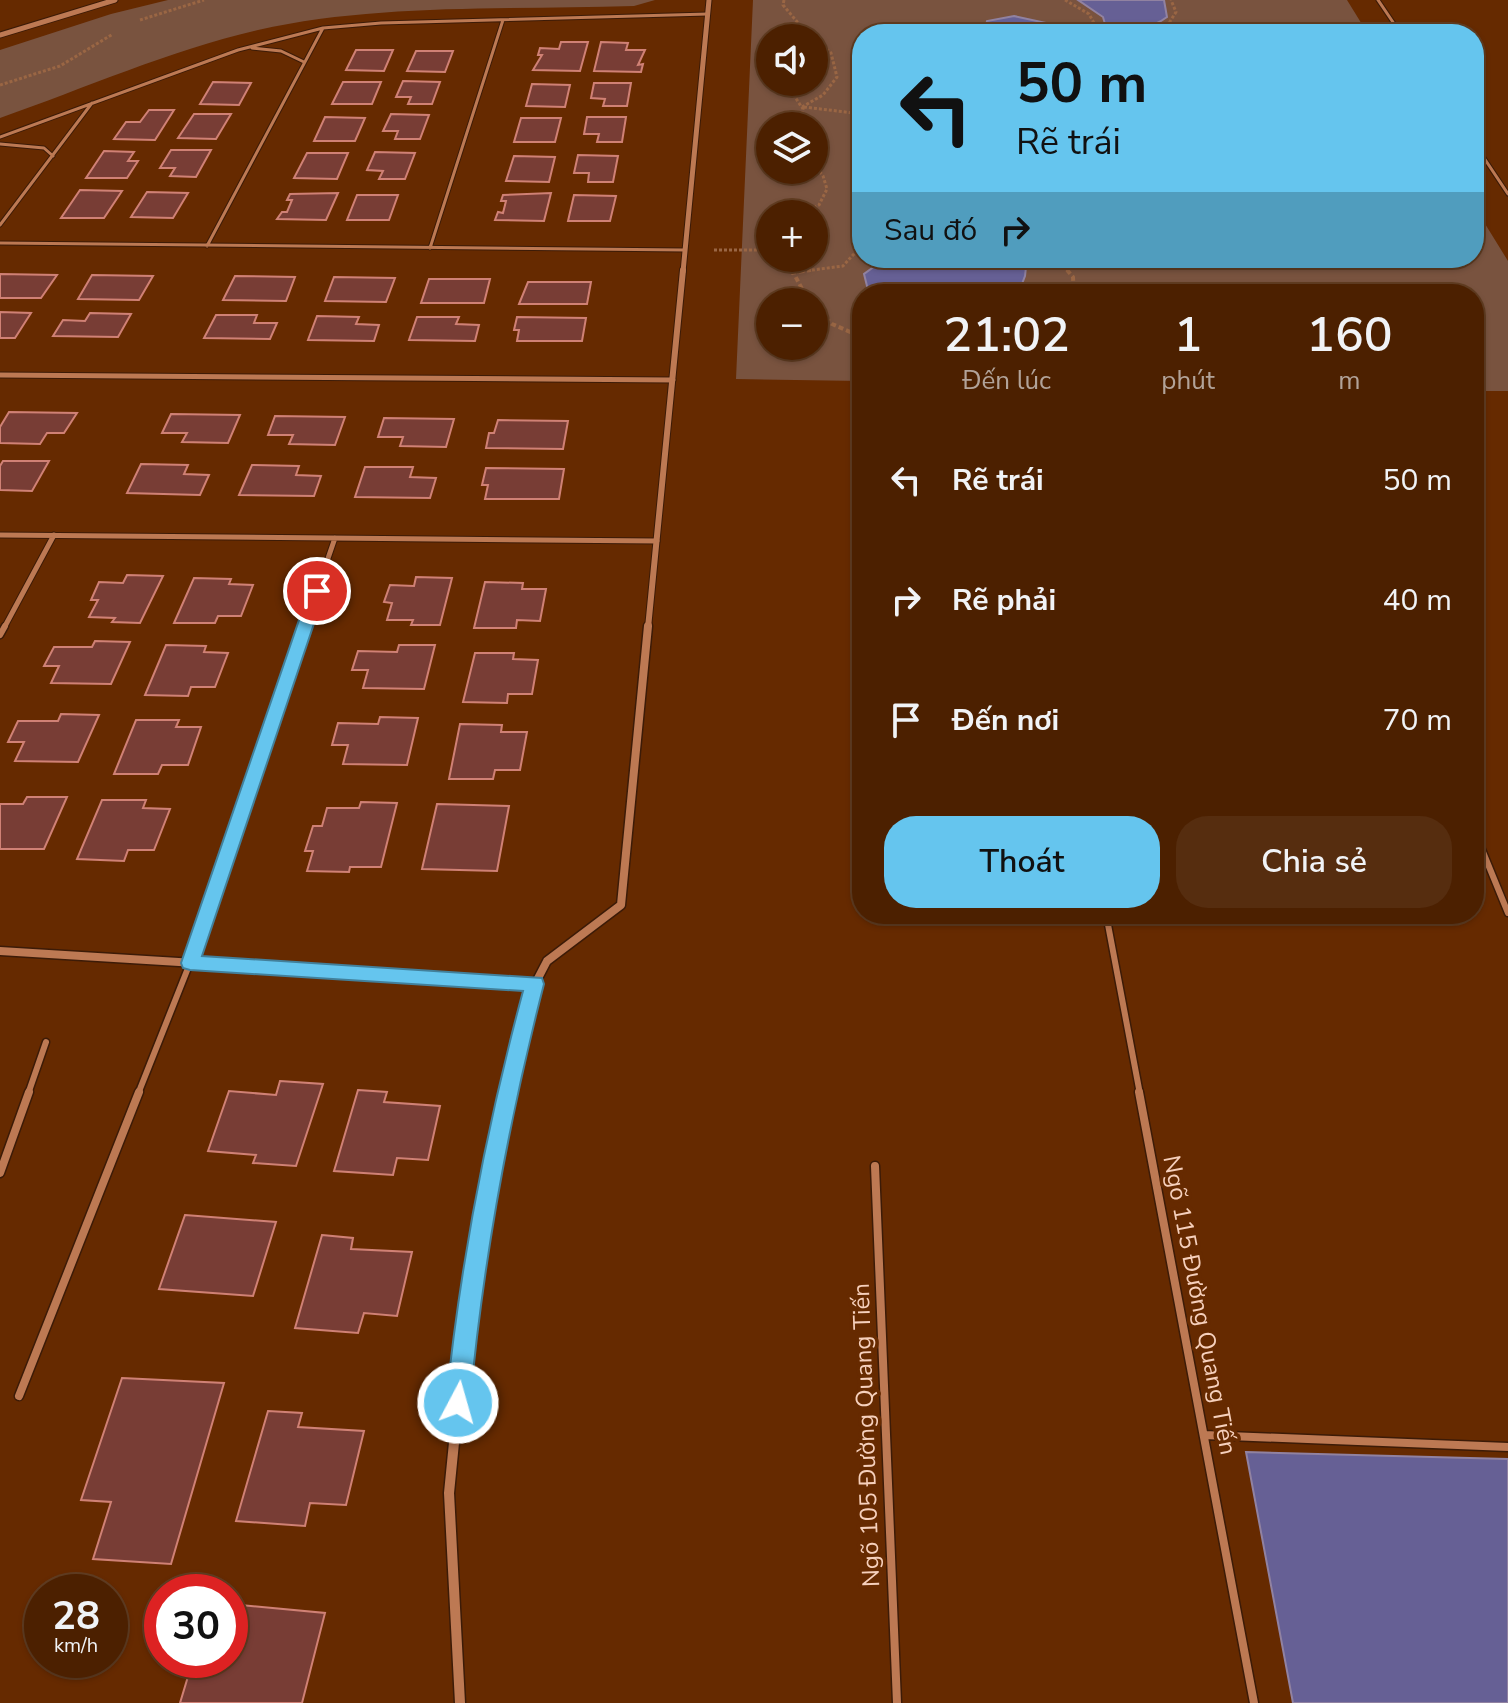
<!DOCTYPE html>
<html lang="vi">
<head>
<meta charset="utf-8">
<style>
	:root { --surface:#4c2000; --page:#562d0f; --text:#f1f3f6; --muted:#b2a399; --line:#633e22; --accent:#65c5ee }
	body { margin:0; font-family:"Nunito Sans",sans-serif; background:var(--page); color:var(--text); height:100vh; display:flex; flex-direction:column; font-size:30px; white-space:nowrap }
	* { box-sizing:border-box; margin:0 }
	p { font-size:26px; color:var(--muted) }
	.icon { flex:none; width:44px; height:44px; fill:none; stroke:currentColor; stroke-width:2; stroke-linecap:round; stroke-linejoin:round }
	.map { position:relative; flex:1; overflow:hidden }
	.sheet { position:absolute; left:852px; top:284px; width:632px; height:640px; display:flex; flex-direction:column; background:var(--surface); border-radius:32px; box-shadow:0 2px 6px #0004,0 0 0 2px var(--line) }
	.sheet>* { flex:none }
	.banner { position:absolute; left:852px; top:24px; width:632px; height:244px; border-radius:32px; box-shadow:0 2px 6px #0004,0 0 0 2px var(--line); background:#65c5ee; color:#111; overflow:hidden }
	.tools { position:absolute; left:756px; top:24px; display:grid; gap:16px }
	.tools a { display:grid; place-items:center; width:72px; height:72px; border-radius:50%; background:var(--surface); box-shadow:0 2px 6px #0004,0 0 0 2px var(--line); font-size:40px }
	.speed { position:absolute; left:24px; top:1574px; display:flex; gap:16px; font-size:40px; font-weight:700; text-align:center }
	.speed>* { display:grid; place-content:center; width:104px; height:104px; border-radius:50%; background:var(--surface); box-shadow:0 2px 6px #0004,0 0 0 2px var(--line); line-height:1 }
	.speed small { font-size:20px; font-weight:400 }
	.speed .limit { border:12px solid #d22; background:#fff; color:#111 }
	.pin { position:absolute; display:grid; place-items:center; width:68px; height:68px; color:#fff; margin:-34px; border:4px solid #fff; border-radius:50%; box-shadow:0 2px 8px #0007 }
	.me { position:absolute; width:88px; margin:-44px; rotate:6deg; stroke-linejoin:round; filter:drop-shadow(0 0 6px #0008) }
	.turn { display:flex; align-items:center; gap:28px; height:168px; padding:0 32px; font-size:36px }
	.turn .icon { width:104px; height:104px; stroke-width:2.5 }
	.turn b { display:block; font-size:56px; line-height:68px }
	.then { display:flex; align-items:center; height:76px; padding:0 32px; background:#0003; gap:16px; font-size:30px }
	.eta { display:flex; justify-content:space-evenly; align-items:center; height:136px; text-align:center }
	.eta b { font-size:48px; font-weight:600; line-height:56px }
	.cta { display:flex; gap:16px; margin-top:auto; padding:16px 32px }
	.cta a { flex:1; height:92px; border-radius:32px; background:var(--accent); color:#111; font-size:32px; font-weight:600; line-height:92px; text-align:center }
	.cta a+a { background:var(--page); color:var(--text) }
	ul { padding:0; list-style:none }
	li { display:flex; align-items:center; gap:24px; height:120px; padding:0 32px }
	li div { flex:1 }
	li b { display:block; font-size:30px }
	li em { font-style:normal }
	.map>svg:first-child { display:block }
	.green { fill:#79533f; fill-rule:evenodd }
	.water { fill:#666095; stroke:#9182a1; stroke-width:2 }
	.building { fill:#783d35; stroke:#d08175; stroke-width:2 }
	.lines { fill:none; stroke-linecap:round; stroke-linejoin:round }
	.service-far3-casing { stroke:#3c1b07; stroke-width:5 }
	.service-far2-casing { stroke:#3c1b07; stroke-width:7 }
	.service-far1-casing { stroke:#3c1b07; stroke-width:9 }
	.service-casing { stroke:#3c1b07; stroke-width:11 }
	.minor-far3-casing { stroke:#3c1b07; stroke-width:7 }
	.minor-far2-casing { stroke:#3c1b07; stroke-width:8 }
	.minor-far1-casing { stroke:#3c1b07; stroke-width:11 }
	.minor-casing { stroke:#3c1b07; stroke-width:13 }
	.path-far1 { stroke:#9a6644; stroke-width:3; stroke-dasharray:3 2; stroke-linecap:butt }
	.path { stroke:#9a6644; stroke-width:4; stroke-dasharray:5 3; stroke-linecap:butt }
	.service-far3 { stroke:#bd7953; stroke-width:3 }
	.service-far2 { stroke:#bd7953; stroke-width:5 }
	.service-far1 { stroke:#bd7953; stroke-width:6 }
	.service { stroke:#bd7953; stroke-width:8 }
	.minor-far3 { stroke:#bd7953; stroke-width:5 }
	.minor-far2 { stroke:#bd7953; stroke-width:6 }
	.minor-far1 { stroke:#bd7953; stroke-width:8 }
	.minor { stroke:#bd7953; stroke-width:10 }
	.route { fill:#65c5ee; stroke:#42809b; stroke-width:2 }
	.labels { text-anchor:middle; stroke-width:7; stroke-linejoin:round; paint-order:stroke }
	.near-street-label { font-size:24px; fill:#f6d0bc; stroke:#662a00 }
</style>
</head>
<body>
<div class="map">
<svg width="1508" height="1703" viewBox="0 0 1508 1703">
	<rect width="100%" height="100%" fill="#662a00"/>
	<!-- green -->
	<path class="green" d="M 168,0 L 655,0 L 634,6 C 512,10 377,3 258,30 C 171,50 85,88 0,118 L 0,50 L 111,14 Z
		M 753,0 L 1347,0 L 1368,34 L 862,34 L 862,258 L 1474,258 L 1474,206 L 1508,261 L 1508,391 L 1474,391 L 1474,294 L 862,294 L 862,381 L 736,379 ZM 770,38 L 814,38 L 814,82 L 770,82 ZM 770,126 L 814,126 L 814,170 L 770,170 ZM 770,214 L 814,214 L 814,258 L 770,258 ZM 770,302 L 814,302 L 814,346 L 770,346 Z"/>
	<!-- water -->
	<path class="water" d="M 1078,0 L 1164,0 L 1167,17 C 1150,30 1128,30 1107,31 L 1103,17 Z
		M 1014,16 L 1064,27 L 1069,34 L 984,34 L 987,21 Z
		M 886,258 L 1027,258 L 1025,276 L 1018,294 L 869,294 L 864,274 Z
		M 1246,1452 L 1508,1459 L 1508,1703 L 1293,1703 Z"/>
	<!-- building -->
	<path class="building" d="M 561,42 L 588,42 L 580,71 L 533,70 L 542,55 L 538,55 L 540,48 L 559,49 Z
		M 601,42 L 628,43 L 626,50 L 645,50 L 638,65 L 643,64 L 641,72 L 594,71 Z
		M 356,50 L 393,50 L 384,71 L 346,70 Z
		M 416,51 L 453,51 L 445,72 L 407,71 Z
		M 403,81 L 440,82 L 432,104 L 408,104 L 411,97 L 396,97 Z
		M 213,82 L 251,83 L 239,105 L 200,104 Z
		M 343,82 L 381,82 L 372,104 L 332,104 Z
		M 594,83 L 631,83 L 627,106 L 603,106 L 605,99 L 591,98 Z
		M 532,84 L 570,85 L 565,107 L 526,106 Z
		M 149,110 L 174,110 L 155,140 L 114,139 L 126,122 L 140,122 Z
		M 194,114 L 231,114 L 216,139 L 178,138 Z
		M 391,114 L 429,115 L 420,139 L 395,139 L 398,131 L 383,131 Z
		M 325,117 L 365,118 L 355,141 L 314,141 Z
		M 587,117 L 626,117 L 622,142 L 597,142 L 599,134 L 584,134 Z
		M 521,118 L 561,118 L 555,142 L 514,142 Z
		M 171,150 L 211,150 L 196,177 L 170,176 L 175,168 L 160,168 Z
		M 104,151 L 134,152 L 128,161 L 138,161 L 127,178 L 86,178 Z
		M 375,152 L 415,153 L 405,179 L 379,179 L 383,171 L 367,170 Z
		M 307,153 L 348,153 L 337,179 L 294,178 Z
		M 578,155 L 618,156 L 613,182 L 588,182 L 589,173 L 574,173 Z
		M 514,156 L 555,157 L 549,182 L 506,181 Z
		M 80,190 L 122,191 L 104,218 L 61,218 Z
		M 147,192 L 188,193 L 173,218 L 131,217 Z
		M 338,193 L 326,220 L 277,219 L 282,212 L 287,212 L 292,200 L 287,200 L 290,194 Z
		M 551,193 L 544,221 L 495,220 L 498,212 L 503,213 L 506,201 L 501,201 L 503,195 Z
		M 357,195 L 398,195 L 389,220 L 347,220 Z
		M 574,195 L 616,196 L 610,221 L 568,221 Z
		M 0,274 L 57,275 L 41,298 L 0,298 Z
		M 92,275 L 153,276 L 139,300 L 78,299 Z
		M 235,276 L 295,277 L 286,301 L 223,300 Z
		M 334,277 L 395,278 L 386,302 L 325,301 Z
		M 429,279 L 490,279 L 484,303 L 421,303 Z
		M 528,282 L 591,282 L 587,304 L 519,304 Z
		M 0,312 L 31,313 L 15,338 L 0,338 Z
		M 90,313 L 131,314 L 118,337 L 53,336 L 63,320 L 85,321 Z
		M 216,315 L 257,315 L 254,323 L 277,323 L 270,339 L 204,338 Z
		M 317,316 L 359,317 L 356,324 L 379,325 L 374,341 L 308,340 Z
		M 417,317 L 459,317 L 456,324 L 479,325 L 475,341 L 409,340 Z
		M 517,317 L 586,318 L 582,341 L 517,341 L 519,330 L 514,330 Z
		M 9,412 L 77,413 L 64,433 L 47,433 L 40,444 L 0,443 L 0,427 Z
		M 171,414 L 240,415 L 228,443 L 182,442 L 187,433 L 162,433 Z
		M 275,416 L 345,417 L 335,445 L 289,444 L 293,435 L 268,435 Z
		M 384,418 L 454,419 L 446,447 L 400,446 L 403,437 L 378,437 Z
		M 498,420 L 568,421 L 563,449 L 486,448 L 489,433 L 494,433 Z
		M 3,461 L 49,461 L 32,491 L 0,490 L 0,466 Z
		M 141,464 L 188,465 L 184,474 L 209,475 L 200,495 L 127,493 Z
		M 252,465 L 299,466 L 296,475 L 321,476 L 314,496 L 239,495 Z
		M 365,467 L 413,467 L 410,477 L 436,478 L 430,498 L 355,497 Z
		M 486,468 L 564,469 L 559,499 L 485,499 L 488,485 L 482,485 Z
		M 127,575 L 163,576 L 140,623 L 112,622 L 115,618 L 89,617 L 98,600 L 91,600 L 99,582 L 123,583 Z
		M 416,577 L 452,578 L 440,625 L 411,625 L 413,620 L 387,620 L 392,603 L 384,602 L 390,585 L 414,586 Z
		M 194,578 L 231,579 L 229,584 L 253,585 L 241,616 L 218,616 L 215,623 L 174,623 Z
		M 485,582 L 523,583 L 522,589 L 546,589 L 540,621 L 517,620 L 516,628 L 474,628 Z
		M 95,641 L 130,642 L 111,684 L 51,683 L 59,666 L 44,666 L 54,647 L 92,647 Z
		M 166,645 L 206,646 L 204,652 L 228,653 L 215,687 L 191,687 L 188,696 L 145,695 Z
		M 399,645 L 435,645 L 424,689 L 363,688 L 368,670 L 352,670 L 358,651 L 397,652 Z
		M 475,653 L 514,653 L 513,659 L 538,660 L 532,694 L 508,694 L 507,703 L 463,702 Z
		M 61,714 L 99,715 L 78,762 L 15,761 L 24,742 L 8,742 L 18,721 L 58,721 Z
		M 380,717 L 418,718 L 407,765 L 343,764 L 348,745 L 332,745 L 338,723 L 378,724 Z
		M 136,720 L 179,720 L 176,727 L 201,727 L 188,765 L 162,765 L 158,774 L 114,774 Z
		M 460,724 L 502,725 L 501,732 L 527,732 L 520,770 L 495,770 L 493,779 L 449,779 Z
		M 27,797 L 67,797 L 44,849 L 0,849 L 0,804 L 23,804 Z
		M 102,800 L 146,800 L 143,808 L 170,809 L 154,850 L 128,850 L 124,861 L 77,859 Z
		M 361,802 L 397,803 L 381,867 L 350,867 L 349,872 L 307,871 L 313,851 L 305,851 L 313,826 L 322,826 L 327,808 L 359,808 Z
		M 437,804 L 509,806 L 497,871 L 422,869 Z
		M 280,1081 L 323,1084 L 296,1166 L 253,1163 L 256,1155 L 208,1151 L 229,1091 L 276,1095 Z
		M 358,1090 L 387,1092 L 384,1102 L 440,1106 L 428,1160 L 397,1158 L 393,1175 L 334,1171 Z
		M 185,1215 L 276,1222 L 253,1296 L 159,1289 Z
		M 322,1235 L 353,1238 L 351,1249 L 412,1252 L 397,1316 L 364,1313 L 358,1333 L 295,1328 Z
		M 122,1378 L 224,1383 L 171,1564 L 93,1559 L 111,1502 L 81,1500 Z
		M 268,1411 L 302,1413 L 298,1427 L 364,1431 L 346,1505 L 310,1503 L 305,1526 L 236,1521 Z
		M 230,1604 L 325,1613 L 302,1703 L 180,1703 L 193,1660 L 230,1660 Z"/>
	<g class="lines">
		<defs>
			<path id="service-far3" d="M 1378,0 L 1401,34
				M 252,48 L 281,51 L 304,62
				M 0,137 L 238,50 L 323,28 L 381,23 L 708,14
				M 1474,143 L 1508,194
				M 0,144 L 44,148 L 53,156
				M 0,225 L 92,103
				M 0,243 L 685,250
				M 207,246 L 323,28
				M 430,248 L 503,20"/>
			<path id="service-far2" d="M 0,375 L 673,380
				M 0,535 L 657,541
				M 4,628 L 54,535
				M 304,628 L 335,538"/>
			<path id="service-far1" d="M 0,635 L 5,626
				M 1474,830 L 1508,913
				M 1106,914 L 1140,1094
				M 28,1094 L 46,1042
				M 138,1094 L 190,963 L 305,626"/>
			<path id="service" d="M 1139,1092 L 1254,1703
				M 875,1166 L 897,1703
				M 0,1173 L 29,1092
				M 19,1396 L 139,1092
				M 1204,1435 L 1508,1447"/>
			<path id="minor-far3" d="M 0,35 L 115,0
				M 683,272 L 709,0"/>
			<path id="minor-far2" d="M 648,628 L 683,270"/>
			<path id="minor-far1" d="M 0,951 L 535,984
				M 507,1094 L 535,984 L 547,961 L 621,905 L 648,626"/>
			<path id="minor" d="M 460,1703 L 449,1493 L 464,1342 L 507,1092"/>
		</defs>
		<!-- service-far3 casing -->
		<use href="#service-far3" class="service-far3-casing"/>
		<!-- service-far2 casing -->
		<use href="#service-far2" class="service-far2-casing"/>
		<!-- service-far1 casing -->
		<use href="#service-far1" class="service-far1-casing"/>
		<!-- service casing -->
		<use href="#service" class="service-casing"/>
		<!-- minor-far3 casing -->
		<use href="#minor-far3" class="minor-far3-casing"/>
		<!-- minor-far2 casing -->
		<use href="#minor-far2" class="minor-far2-casing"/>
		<!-- minor-far1 casing -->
		<use href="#minor-far1" class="minor-far1-casing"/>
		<!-- minor casing -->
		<use href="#minor" class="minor-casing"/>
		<!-- path-far1 -->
		<path class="path-far1" d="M 784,0 L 783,5 L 804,30 L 801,38
			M 1065,0 L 1089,14 L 1100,34
			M 140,20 L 204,0
			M 1164,31 L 1176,12 L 1171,0
			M 1127,34 L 1176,31 L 1208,34
			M 785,82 L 803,109 L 799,126
			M 0,85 L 60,66 L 113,34
			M 802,107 L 823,95 L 837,77 L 831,53 L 804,30
			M 804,107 L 862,114
			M 800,214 L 819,205 L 827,189 L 823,176 L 814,164
			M 714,250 L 770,250
			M 786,258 L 793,272
			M 1057,258 L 1069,272
			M 797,272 L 843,266 L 862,245"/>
		<!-- path -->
		<path class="path" d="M 792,270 L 809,302
			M 1067,270 L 1073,277 L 1074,294
			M 791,273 L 811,270
			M 814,307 L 832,324 L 862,337"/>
		<!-- service-far3 -->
		<use href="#service-far3" class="service-far3"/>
		<!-- service-far2 -->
		<use href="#service-far2" class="service-far2"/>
		<!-- service-far1 -->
		<use href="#service-far1" class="service-far1"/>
		<!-- service -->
		<use href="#service" class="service"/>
		<!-- minor-far3 -->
		<use href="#minor-far3" class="minor-far3"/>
		<!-- minor-far2 -->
		<use href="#minor-far2" class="minor-far2"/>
		<!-- minor-far1 -->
		<use href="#minor-far1" class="minor-far1"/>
		<!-- minor -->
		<use href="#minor" class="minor"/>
	</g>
	<!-- route -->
	<path class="route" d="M 317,586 L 325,591 L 202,956 L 542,978 L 544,984 C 509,1120 483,1262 470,1403 L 466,1411 L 458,1414 L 450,1411 L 446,1403 C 460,1265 487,1125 523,991 L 190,970 L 183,968 L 181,963 L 309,591 Z"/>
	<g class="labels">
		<!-- near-street labels -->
		<g class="near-street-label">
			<text transform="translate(1200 1305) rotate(79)" y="8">Ngõ 115 Đường Quang Tiến</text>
			<text transform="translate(866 1435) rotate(-92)" y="8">Ngõ 105 Đường Quang Tiến</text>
		</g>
	</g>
</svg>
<div class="tools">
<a><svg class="icon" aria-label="sound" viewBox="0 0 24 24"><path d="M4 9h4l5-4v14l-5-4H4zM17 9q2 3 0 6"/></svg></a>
<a><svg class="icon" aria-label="layers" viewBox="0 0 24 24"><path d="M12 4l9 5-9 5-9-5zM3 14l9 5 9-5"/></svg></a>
<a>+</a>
<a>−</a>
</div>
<div class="speed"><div>28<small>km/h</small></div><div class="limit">30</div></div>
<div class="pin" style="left:317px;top:591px;background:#d93025"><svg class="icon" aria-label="arrive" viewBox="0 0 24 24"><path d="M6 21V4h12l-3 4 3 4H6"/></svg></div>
<svg class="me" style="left:458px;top:1403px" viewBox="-20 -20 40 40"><circle r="17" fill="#65c5ee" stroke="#fff" stroke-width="3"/><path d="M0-11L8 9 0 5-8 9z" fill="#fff"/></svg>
<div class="banner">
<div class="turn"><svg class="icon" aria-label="left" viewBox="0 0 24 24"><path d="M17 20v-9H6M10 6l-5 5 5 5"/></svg><div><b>50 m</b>Rẽ trái</div></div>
<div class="then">Sau đó<svg class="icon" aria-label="right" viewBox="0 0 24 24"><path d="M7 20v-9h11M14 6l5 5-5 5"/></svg></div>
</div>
<section class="sheet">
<div class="eta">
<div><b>21:02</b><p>Đến lúc</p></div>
<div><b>1</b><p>phút</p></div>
<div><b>160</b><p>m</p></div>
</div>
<ul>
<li><svg class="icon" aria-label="left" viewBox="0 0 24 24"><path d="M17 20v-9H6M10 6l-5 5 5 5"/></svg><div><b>Rẽ trái</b></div><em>50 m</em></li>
<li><svg class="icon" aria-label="right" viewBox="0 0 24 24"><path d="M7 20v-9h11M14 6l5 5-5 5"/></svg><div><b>Rẽ phải</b></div><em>40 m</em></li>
<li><svg class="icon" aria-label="arrive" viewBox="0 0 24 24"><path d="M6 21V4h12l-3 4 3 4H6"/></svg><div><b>Đến nơi</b></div><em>70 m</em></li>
</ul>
<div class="cta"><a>Thoát</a><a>Chia sẻ</a></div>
</section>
</div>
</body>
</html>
